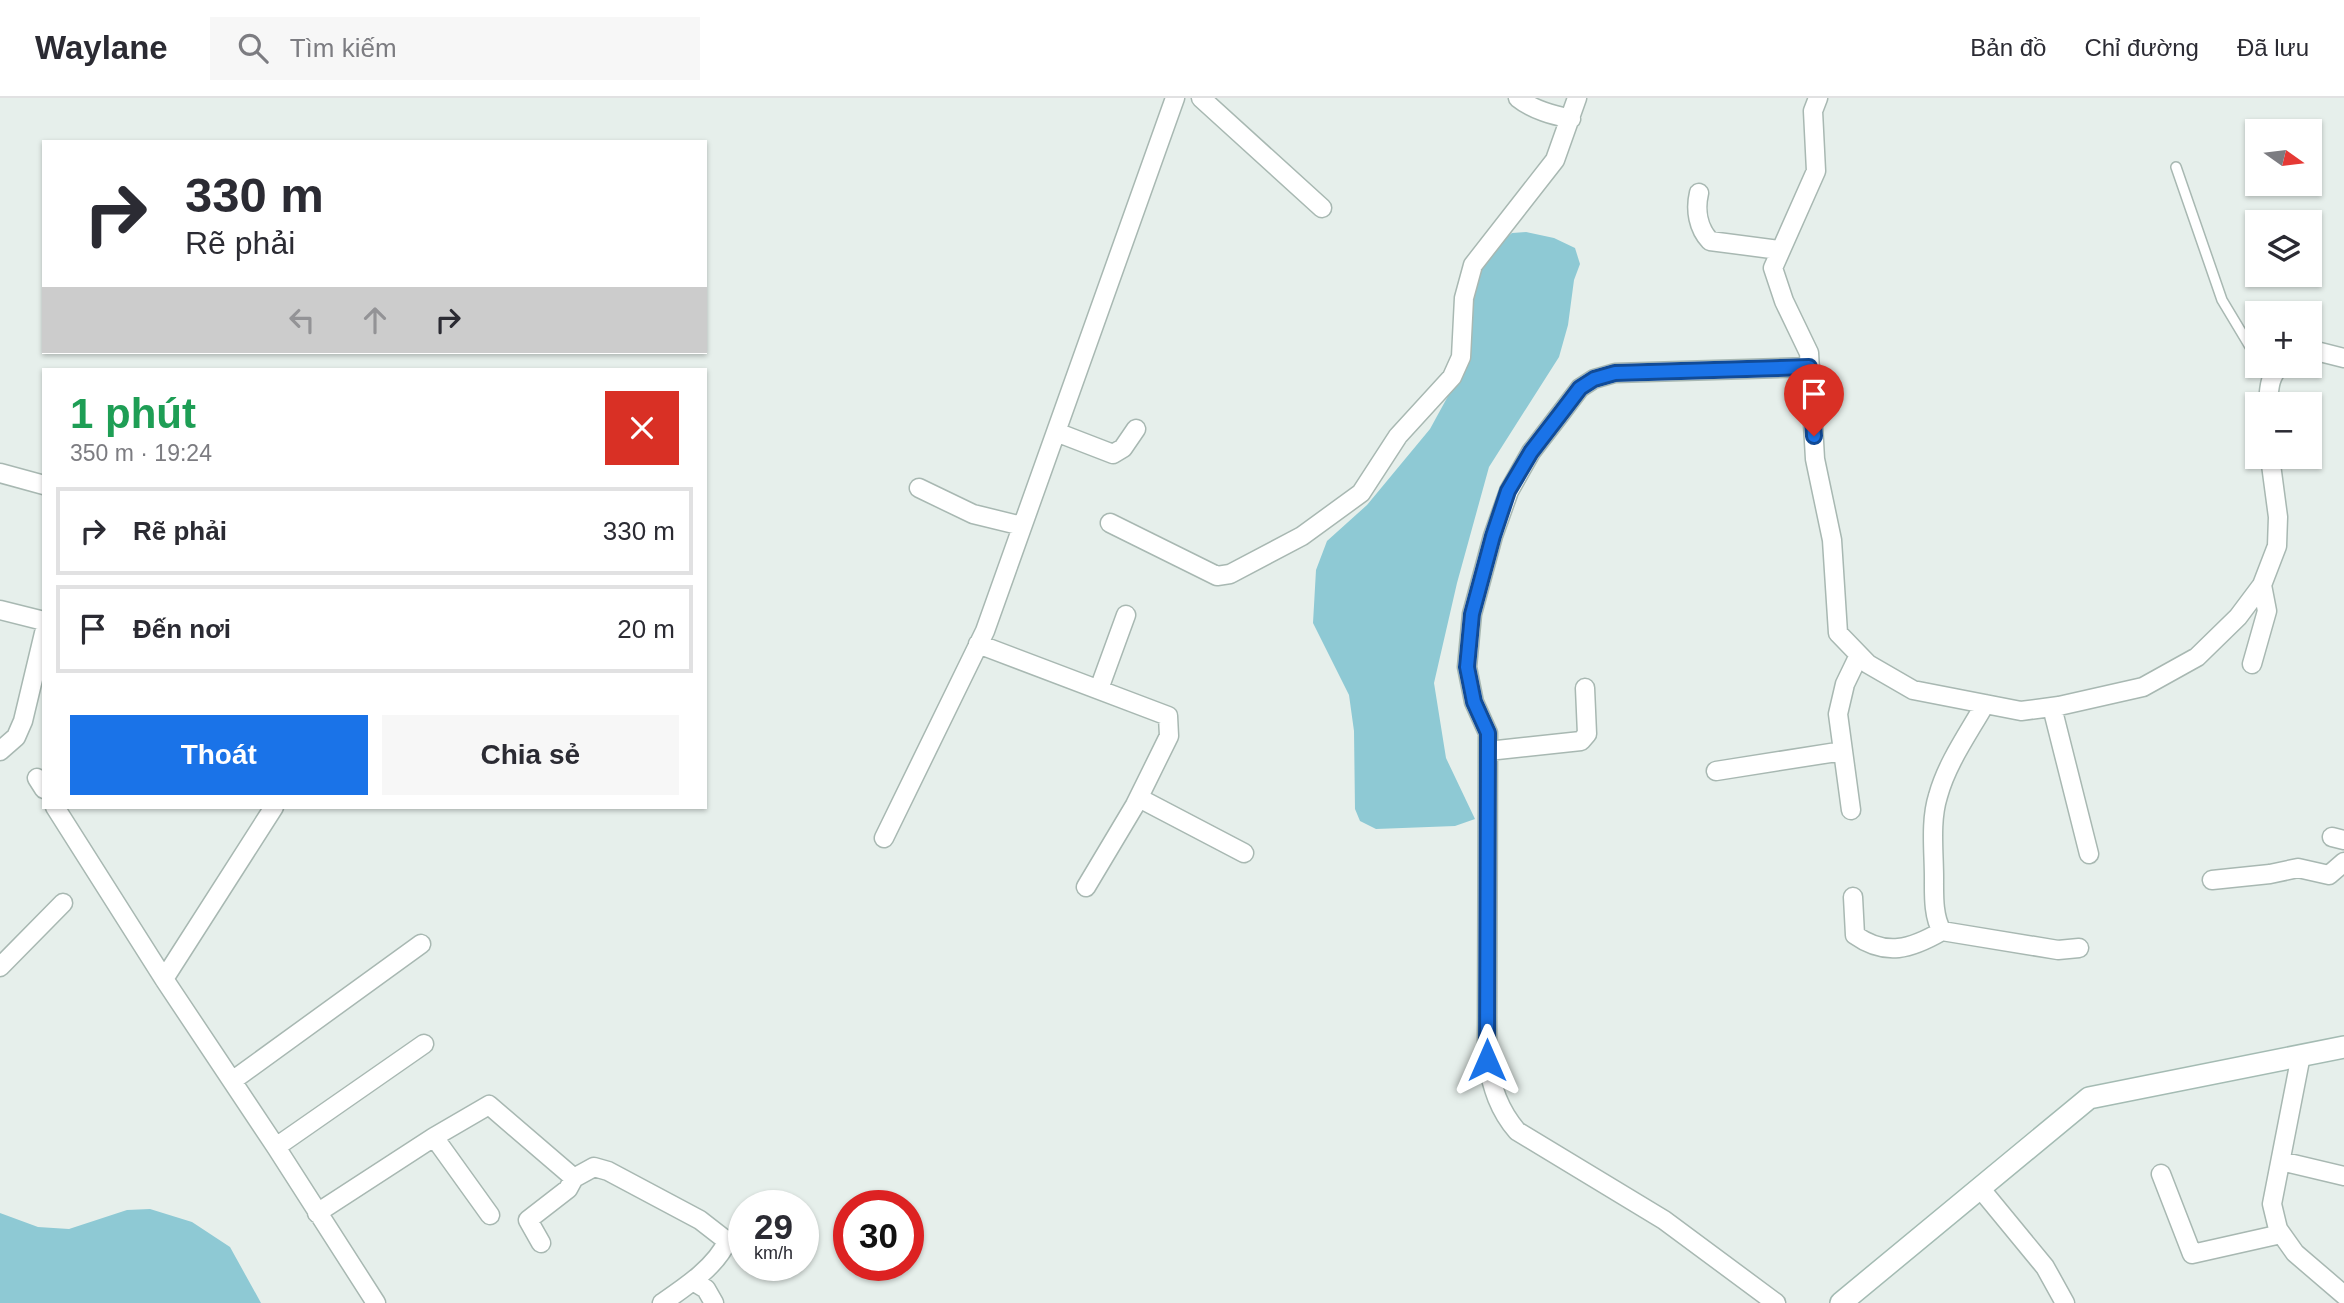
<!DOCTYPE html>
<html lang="vi">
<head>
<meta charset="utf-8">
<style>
	:root { --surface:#fff; --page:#f7f7f7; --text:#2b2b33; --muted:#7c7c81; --line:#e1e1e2; --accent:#1a73e8 }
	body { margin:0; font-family:Helvetica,sans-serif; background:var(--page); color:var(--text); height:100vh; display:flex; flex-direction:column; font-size:26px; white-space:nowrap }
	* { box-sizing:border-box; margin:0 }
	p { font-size:23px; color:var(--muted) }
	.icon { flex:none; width:38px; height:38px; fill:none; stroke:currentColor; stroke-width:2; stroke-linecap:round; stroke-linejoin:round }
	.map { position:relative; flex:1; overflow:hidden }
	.drawer { position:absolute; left:42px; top:270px; width:665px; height:441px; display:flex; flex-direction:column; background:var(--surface); border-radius:0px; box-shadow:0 2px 5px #0004 }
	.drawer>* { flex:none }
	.hud { position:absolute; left:42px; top:42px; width:665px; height:214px; border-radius:0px; box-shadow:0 2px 5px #0004; background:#fff; color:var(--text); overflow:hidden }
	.needle { width:46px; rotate:104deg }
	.buttons { position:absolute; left:2245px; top:21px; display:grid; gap:14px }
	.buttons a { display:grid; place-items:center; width:77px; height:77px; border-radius:0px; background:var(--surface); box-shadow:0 2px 5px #0004; font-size:35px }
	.speed { position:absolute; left:728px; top:1092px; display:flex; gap:14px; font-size:35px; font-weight:700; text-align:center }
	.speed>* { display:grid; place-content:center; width:91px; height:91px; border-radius:50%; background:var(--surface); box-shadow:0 2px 5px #0004; line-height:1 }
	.speed small { font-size:18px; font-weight:400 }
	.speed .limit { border:10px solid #d22; background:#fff; color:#111 }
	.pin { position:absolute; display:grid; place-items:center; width:60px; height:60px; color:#fff; margin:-72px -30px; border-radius:50% 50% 50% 0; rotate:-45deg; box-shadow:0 0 7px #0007 }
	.pin .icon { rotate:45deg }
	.me { position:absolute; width:77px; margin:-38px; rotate:0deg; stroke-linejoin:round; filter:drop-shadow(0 0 5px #0008) }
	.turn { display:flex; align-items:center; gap:24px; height:147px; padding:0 28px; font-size:32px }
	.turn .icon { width:91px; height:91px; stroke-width:2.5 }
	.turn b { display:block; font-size:49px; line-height:60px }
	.lanes { display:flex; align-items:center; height:66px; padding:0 28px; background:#0003; justify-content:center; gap:35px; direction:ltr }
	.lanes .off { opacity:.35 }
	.round { display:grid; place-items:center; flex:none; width:74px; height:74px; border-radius:0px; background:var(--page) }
	.overview { display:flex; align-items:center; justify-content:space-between; height:119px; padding:0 28px }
	h1 { font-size:42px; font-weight:700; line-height:52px; color:#1e9e55 }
	.button { display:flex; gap:14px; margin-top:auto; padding:14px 28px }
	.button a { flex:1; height:80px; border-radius:0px; background:var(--accent); color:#fff; font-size:28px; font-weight:700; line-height:80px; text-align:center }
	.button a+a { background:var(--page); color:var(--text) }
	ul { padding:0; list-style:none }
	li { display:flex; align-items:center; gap:21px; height:88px; margin:0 14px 10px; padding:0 14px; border:4px solid var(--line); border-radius:0px }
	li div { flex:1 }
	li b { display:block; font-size:26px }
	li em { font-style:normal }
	header { display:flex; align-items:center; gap:42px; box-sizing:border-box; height:98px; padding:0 35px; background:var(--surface); border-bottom:2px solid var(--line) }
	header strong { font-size:33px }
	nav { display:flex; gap:38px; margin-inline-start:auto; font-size:24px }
	.search { width:490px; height:63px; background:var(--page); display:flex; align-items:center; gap:18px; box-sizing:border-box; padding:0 24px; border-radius:0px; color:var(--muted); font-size:26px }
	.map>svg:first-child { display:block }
	.water { fill:#8ec9d4 }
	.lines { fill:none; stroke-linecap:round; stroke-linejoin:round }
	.lane-casing { stroke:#a8b8b2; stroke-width:12 }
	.street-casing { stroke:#a8b8b2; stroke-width:21 }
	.secondary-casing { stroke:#a4bbb3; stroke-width:24 }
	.lane { stroke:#fff; stroke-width:9 }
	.street { stroke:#fff; stroke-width:18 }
	.secondary { stroke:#fff; stroke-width:21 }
	.route-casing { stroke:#114b97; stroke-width:18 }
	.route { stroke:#1a73e8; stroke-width:12 }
</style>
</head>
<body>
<header>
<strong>Waylane</strong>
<div class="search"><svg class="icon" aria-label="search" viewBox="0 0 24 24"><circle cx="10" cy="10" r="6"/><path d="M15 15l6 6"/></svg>Tìm kiếm</div>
<nav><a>Bản đồ</a><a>Chỉ đường</a><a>Đã lưu</a></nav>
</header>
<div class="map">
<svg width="2344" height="1205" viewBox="0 0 2344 1205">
	<rect width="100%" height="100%" fill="#e6efeb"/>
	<!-- water -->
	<path class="water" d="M 1526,134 L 1554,140 L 1575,150 L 1580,166 L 1574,182 L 1568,227 L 1559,259 L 1489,369 L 1457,485 L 1434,585 L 1446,660 L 1475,721 L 1455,728 L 1376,731 L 1360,723 L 1355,711 L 1354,633 L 1349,597 L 1313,525 L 1316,472 L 1327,443 L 1367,407 L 1430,331 L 1465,267 L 1471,189 L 1494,149 L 1512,135 Z
		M 150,1111 L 192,1124 L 230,1149 L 261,1205 L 0,1205 L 0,1115 L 38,1129 L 69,1131 L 127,1112 Z"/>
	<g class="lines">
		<defs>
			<path id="lane" d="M 2176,69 L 2222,202 L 2258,262"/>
			<path id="street" d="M 1201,0 L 1322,110
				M 1518,0 C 1533,12 1553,17 1571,21
				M 1818,0 L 1813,13 L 1816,73 L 1773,170 L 1784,203 L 1809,255 L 1815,361 L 1832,442 L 1838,535 L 1868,566 L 1913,592 L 2021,613 L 2059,608 L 2143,589 L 2197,559 L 2238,519 L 2262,487 L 2277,448 L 2278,419 L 2270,359
				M 1699,95 C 1695,112 1698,130 1710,143 L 1779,152
				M 2310,254 L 2316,253 L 2344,260
				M 2268,306 C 2269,292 2269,277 2281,268
				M 1056,334 L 1113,356 L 1123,350 L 1136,331
				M 0,375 L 44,387
				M 919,390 L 973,416 L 1022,428
				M 1110,425 L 1217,478 L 1230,476 L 1302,438 L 1361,395 L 1398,338 L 1452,279 L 1461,259 L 1464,200 L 1473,167 L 1555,62 L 1577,0
				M 0,512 L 44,523
				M 978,546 L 1168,618 L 1169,638 L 1135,707 L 1086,789
				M 2252,566 L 2267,513 L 2262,487
				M 1099,591 L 1126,517
				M 1985,606 C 1968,636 1947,665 1938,698 C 1930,723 1934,754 1934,780 C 1934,796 1933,819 1942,833 L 2058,852 L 2079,850
				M 2052,609 L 2089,756
				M 0,653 L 16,639 L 23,623 L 44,535
				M 1488,653 L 1581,643 L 1587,636 L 1585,590
				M 1716,673 L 1843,653
				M 37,680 L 44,691
				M 1139,700 L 1244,755
				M 55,709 L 164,881 L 276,1049 L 376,1205
				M 1851,712 L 1838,616 L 1845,586 L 1859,557
				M 2332,739 L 2344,742
				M 884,740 L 985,533 L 1175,0
				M 2212,782 L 2270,776 L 2298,770 L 2329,777 L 2344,764
				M 1853,799 L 1855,837 C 1886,859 1911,851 1942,833
				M 0,869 L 63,805
				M 164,881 L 274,709
				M 2301,957 L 2272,1106 L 2278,1131 L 2295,1155 L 2344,1197
				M 232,983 L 421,846
				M 434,1039 L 489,1007 L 574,1080 L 568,1091 L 528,1122 L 541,1145
				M 276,1049 L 424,946
				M 2281,1063 L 2344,1078
				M 2161,1076 L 2192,1156 L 2281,1136
				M 574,1080 L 594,1069 L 608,1073 L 700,1122 L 727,1143 C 717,1168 684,1190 662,1205
				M 1980,1090 L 2045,1169 L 2065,1205
				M 317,1115 L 434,1039 L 490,1117
				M 693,1183 L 706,1191 L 714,1205
				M 1776,1205 L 1664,1122 L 1517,1033 C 1499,1012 1492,990 1487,962 L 1488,635 L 1474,604 L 1467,569 L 1472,516 L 1493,438 L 1509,393 L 1531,354 L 1561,315 L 1580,290 L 1594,281 L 1615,275 L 1809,269"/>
			<path id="secondary" d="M 1841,1205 L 2089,1000 L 2344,949"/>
		</defs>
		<!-- lane casing -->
		<use href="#lane" class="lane-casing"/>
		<!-- street casing -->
		<use href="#street" class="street-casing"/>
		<!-- secondary casing -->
		<use href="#secondary" class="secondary-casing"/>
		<!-- lane -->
		<use href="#lane" class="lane"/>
		<!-- street -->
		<use href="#street" class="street"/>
		<!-- secondary -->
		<use href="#secondary" class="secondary"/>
	</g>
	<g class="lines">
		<defs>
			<path id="route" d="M 1487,962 L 1488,635 L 1474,604 L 1467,569 L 1472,516 L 1493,438 L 1508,393 L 1531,354 L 1561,315 L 1580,290 L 1594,281 L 1615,275 L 1809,269 L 1814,338"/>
		</defs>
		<!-- route casing -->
		<use href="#route" class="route-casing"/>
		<!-- route -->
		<use href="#route" class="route"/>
	</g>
</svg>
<div class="buttons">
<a><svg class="needle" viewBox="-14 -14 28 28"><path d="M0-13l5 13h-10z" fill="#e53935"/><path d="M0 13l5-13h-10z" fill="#7c7c81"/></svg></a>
<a><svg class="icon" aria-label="layers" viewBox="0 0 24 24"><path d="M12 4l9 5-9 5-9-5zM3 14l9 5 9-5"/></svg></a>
<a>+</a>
<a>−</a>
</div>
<div class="speed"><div>29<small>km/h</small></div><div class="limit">30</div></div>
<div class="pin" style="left:1814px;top:338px;background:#d93025"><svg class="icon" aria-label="arrive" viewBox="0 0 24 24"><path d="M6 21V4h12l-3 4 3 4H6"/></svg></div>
<svg class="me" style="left:1487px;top:962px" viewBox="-20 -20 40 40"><path d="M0-17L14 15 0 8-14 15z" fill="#1a73e8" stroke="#fff" stroke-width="4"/></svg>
<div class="hud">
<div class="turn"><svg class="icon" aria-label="right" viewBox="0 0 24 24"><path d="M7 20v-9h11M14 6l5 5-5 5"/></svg><div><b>330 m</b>Rẽ phải</div></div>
<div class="lanes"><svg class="icon off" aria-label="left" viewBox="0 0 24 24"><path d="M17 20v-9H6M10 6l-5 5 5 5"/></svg><svg class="icon off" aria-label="ahead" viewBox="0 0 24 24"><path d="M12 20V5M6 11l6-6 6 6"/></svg><svg class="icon" aria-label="right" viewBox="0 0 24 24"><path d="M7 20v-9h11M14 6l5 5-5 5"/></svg></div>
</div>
<section class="drawer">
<div class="overview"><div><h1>1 phút</h1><p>350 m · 19:24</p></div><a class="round" style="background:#d93025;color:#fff"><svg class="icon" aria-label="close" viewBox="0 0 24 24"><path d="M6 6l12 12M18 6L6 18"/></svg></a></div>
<ul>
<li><svg class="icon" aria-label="right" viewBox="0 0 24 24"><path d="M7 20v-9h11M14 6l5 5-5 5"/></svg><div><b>Rẽ phải</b></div><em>330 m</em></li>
<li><svg class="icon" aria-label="arrive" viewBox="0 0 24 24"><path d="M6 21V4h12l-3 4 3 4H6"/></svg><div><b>Đến nơi</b></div><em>20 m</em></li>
</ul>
<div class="button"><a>Thoát</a><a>Chia sẻ</a></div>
</section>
</div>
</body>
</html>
